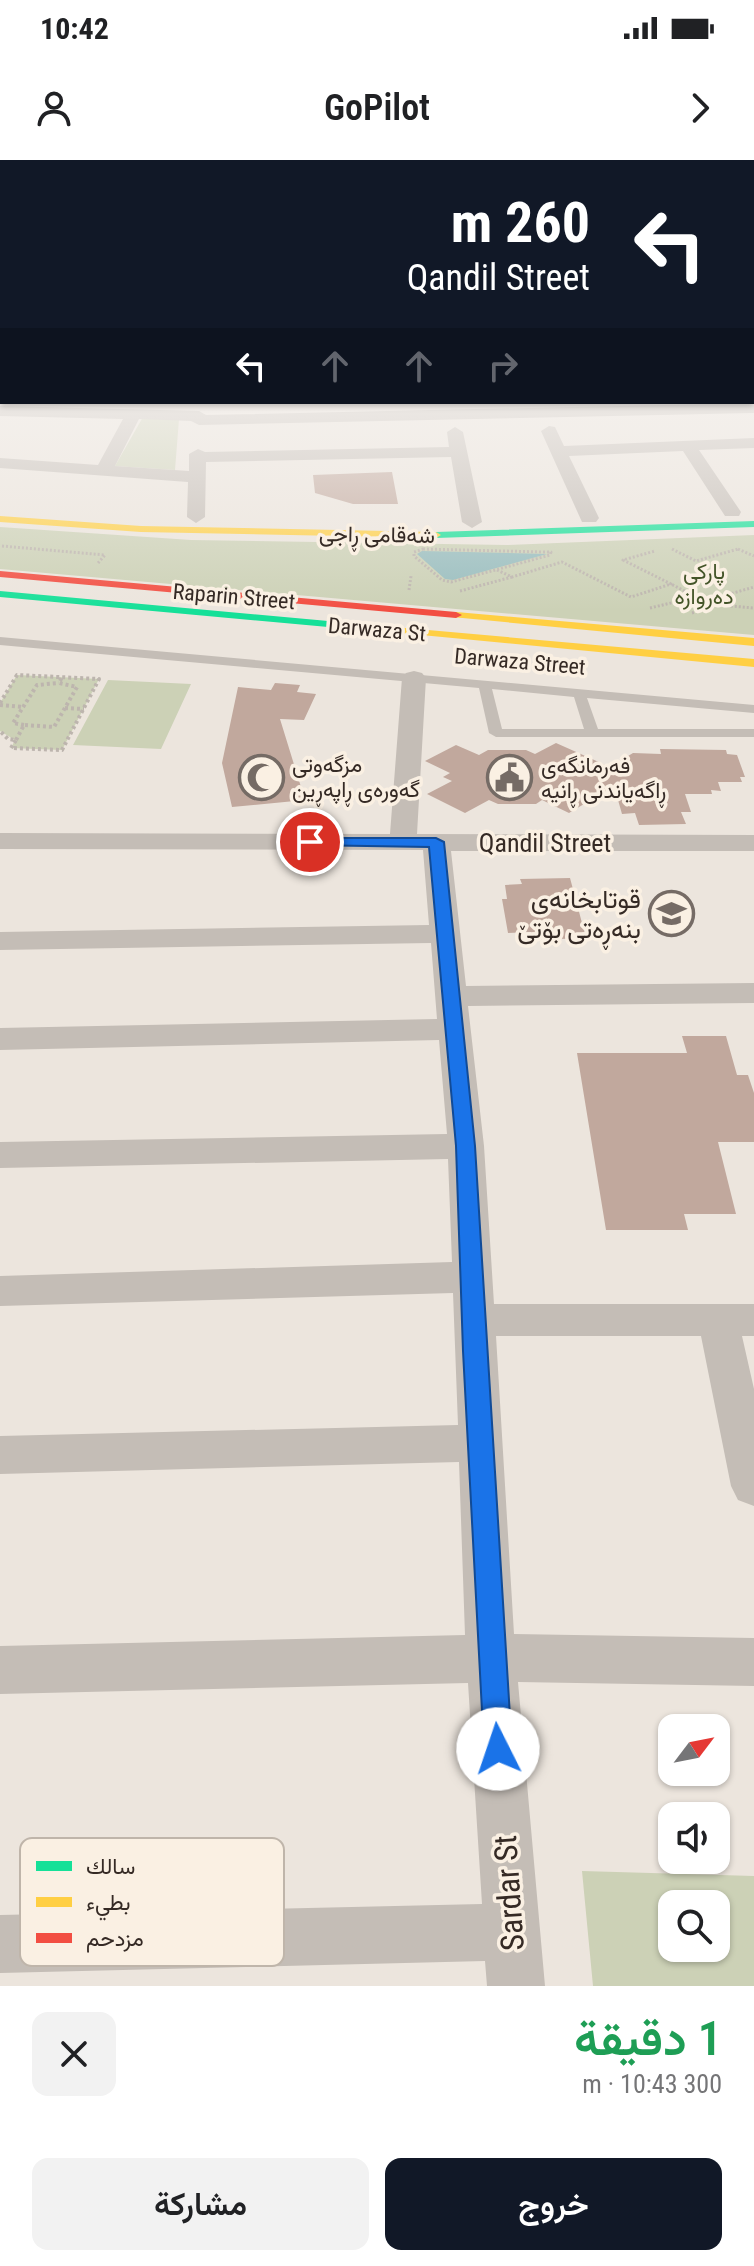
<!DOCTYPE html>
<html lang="ar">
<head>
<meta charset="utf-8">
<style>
	:root { --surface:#fff; --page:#f2f2f2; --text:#202124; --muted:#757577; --accent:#111827 }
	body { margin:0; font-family:"Roboto Condensed",Vazirmatn,sans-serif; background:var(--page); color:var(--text); direction:rtl; height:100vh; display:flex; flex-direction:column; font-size:30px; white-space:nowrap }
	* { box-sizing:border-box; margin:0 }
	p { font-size:26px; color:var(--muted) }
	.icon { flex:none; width:44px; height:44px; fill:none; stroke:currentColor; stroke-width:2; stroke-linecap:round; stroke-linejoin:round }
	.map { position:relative; height:1826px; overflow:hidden; direction:ltr }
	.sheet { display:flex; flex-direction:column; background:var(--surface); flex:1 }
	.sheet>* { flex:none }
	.top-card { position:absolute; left:0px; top:0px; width:754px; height:244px; box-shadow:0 2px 6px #0004; direction:rtl; background:#111827; color:#fff; overflow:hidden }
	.needle { width:52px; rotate:58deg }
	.buttons { position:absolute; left:658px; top:1554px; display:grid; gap:16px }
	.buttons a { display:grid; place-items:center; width:72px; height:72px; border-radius:16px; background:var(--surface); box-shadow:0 2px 6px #0004; font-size:40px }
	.pin { position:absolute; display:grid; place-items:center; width:68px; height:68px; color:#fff; margin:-34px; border:4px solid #fff; border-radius:50%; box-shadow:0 2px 8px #0007 }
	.me { position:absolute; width:88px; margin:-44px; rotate:356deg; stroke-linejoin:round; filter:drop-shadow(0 0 6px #0008) }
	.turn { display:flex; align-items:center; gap:28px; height:168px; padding:0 32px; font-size:36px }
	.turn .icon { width:104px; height:104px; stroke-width:2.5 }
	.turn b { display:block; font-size:56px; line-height:68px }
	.lanes { display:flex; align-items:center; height:76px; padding:0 32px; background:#0003; justify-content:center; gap:40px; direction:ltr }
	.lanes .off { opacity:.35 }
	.round { display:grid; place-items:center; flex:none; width:84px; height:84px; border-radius:16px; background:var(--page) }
	.headline { display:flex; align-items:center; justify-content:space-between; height:136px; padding:0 32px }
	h1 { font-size:48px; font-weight:600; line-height:60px; color:#1e9e55 }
	.cta { display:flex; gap:16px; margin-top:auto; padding:16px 32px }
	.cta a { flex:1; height:92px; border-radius:16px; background:var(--accent); color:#fff; font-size:32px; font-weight:600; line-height:92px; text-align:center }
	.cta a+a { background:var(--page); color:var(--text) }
	.status { display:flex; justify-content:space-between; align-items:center; height:56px; padding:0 40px; background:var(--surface); direction:ltr }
	.status svg { height:22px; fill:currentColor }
	header { display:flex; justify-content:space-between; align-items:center; height:104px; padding:0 32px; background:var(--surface); font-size:36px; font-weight:600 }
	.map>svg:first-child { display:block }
	.green { fill:#ccd1b6; fill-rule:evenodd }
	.water { fill:#98bdbe }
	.building { fill:#c1a89d }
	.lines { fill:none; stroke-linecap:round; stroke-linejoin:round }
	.path-far1 { stroke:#bdb5ae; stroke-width:3; stroke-dasharray:2 2; stroke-linecap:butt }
	.path { stroke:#bdb5ae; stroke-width:4; stroke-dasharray:3 3; stroke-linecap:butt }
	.lane { fill:#c4bdb6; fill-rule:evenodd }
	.street { fill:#c4bdb6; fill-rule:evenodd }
	.fast { fill:#16e098; fill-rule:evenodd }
	.slow { fill:#ffcf43; fill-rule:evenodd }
	.jam { fill:#f24e42; fill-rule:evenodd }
	.route { fill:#1a73e8; stroke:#114b97; stroke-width:2 }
	.labels { text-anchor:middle; stroke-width:7; stroke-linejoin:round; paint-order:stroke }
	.far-street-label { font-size:22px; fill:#352a25; stroke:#faf0e3 }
	.far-park-label { font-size:22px; fill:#435428; stroke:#faf0e3 }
	.far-poi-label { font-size:22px; fill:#352a25; stroke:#faf0e3; text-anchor:start }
	.street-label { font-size:26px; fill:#352a25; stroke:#faf0e3 }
	.poi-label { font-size:26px; fill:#352a25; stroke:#faf0e3; text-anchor:end }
	.near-street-label { font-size:32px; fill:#352a25; stroke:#faf0e3 }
	.key { fill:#faf0e3; stroke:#bfb5aa; stroke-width:2 }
	.key-label { font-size:22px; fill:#352a25 }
</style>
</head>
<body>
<div class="status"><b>10:42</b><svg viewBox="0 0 49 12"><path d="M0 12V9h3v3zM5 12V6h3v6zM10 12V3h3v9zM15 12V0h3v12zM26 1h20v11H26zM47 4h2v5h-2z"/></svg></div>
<header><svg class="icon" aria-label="forward" viewBox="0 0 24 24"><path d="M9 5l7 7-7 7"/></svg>GoPilot<svg class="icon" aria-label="person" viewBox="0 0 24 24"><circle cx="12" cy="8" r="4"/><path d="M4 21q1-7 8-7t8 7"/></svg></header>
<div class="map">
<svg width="754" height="1826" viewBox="0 0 754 1826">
	<rect width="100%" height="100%" fill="#ece5dd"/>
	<!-- green -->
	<path class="green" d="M 143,257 L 179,259 L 175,310 L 115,306 Z
		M 0,367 L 191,380 L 507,385 L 754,375 L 754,475 L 0,409 Z
		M 17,515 L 99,519 L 62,590 L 11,588 L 15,580 L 0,571 L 0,543 Z
		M 108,520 L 191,524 L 161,589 L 73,585 Z
		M 582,1711 L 754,1716 L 754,1826 L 593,1826 ZM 716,1744 L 716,1788 L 672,1788 L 672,1744 Z"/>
	<!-- water -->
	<path class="water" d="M 422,391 L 547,394 L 453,420 L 445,419 L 417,394 Z"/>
	<!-- building -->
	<path class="building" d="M 392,312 L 398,344 L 353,344 L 315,333 L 313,315 Z
		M 275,523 L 300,525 L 297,532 L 316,534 L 304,560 L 280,559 L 305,640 L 232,647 L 222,603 L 238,527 L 271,530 Z
		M 556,583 L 610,607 L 633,593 L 661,594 L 660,589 L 726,590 L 727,594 L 737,595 L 745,617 L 740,617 L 742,622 L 718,622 L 721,631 L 711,630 L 712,634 L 685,634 L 691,652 L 681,652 L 686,664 L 639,665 L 635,653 L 622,654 L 614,626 L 569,653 L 542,640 L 536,644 L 498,644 L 489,640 L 465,653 L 427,634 L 452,621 L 443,617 L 450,613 L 425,601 L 456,585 L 479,595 L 488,590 L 526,590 L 535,594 Z
		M 570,718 L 586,778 L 532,780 L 531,772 L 508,773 L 502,739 L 507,739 L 505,725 L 522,724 L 520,719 Z
		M 682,876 L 726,876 L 737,915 L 748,915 L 754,933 L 754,982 L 718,982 L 736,1054 L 684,1054 L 688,1070 L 606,1070 L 577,893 L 687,893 Z"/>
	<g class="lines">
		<!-- path-far1 -->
		<path class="path-far1" d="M 2,386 L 105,395 L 98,403
			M 423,389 L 544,392 L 551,392 L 550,395 L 451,422 L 442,420 L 414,396 L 414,392 Z
			M 672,389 L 696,401 L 738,389
			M 738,389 L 754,396
			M 497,410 L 512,417 L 562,402 L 631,437 L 671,424 L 623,400 L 655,391
			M 409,430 L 411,416
			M 460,431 L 512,417
			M 719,445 L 716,438 L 754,427
			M 650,448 L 696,437 L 671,424
			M 692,453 L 719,445 L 754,448"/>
		<!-- path -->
		<path class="path" d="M 0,543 L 17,515 L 99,519 L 62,590 L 11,588 L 16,580 L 8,579 L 0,571
			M 0,545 L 23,547
			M 65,548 L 84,549
			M 24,565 L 13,563 L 37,525 L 59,523
			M 16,580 L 24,565 L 54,567 L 77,527 L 59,523 L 62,517"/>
		<!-- lane -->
		<path class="lane" d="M 0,477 L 754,545 L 754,553 L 587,538 L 598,569 L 754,569 L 754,577 L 496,577 L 489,573 L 479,528 L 0,485 ZM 492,529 L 574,537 L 584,569 L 502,569 Z"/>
		<!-- street -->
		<path class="street" d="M 752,213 L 754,213 L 754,223 L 752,223 Z
			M 0,216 L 2,216 L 2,226 L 0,226 Z
			M 754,243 L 754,253 L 199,265 L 191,261 L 139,259 L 115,306 L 189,311 L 189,294 L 198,289 L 205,292 L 449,287 L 447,272 L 455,267 L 463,272 L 482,362 L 472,368 L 462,362 L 451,297 L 206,302 L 205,357 L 196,363 L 187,357 L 188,322 L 0,308 L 0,298 L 98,305 L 123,259 L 0,256 L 0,246 L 199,251 L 206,255 Z
			M 549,266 L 555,267 L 564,286 L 754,278 L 754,288 L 699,290 L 741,352 L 739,356 L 725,356 L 683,291 L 569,296 L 599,358 L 596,362 L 582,362 L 541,271 Z
			M 414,511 L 422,513 L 426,518 L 417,674 L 754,675 L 754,691 L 451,691 L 466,826 L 754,823 L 754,843 L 468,846 L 484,986 L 494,1144 L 754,1144 L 754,1176 L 742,1176 L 754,1229 L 754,1346 L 738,1340 L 731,1326 L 701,1176 L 496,1176 L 514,1474 L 754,1478 L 754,1526 L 518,1522 L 545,1826 L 487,1826 L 485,1801 L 0,1813 L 0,1755 L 482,1744 L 468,1523 L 0,1534 L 0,1486 L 465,1475 L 459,1302 L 0,1314 L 0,1276 L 458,1265 L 453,1133 L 0,1146 L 0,1116 L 452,1102 L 448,999 L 0,1008 L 0,982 L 447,974 L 439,880 L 0,890 L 0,868 L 437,859 L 431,783 L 0,790 L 0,772 L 429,765 L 423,690 L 0,689 L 0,673 L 390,674 L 402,518 L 406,513 Z"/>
		<!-- fast -->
		<path class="fast" d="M 754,361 L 754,367 L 436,378 L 431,375 L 436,372 Z
			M 0,431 L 394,467 L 400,470 L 394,473 L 0,437 Z"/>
		<!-- slow -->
		<path class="slow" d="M 0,356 L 141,366 L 436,372 L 441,375 L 436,378 L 141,372 L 0,362 Z
			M 456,452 L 754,478 L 754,486 L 452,457 L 452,453 Z
			M 394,467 L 754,499 L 754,507 L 390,472 L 388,470 Z"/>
		<!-- jam -->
		<path class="jam" d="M 0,411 L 456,452 L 462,455 L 456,458 L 0,417 Z"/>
	</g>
	<!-- sky -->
	<linearGradient id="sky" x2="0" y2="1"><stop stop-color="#88b8d7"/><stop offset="0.43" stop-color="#f6f3f0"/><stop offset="1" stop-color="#f6f3f0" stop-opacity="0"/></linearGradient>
	<rect width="754" height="451" fill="url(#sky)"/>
	<!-- route -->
	<path class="route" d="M 310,678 L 436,678 L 444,682 L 475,986 L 512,1589 L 508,1599 L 498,1603 L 488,1599 L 484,1589 L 463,1191 L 456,986 L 429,687 L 305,685 L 305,679 Z"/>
	<!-- icons -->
	<defs>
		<symbol id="mosque-ring" viewBox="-11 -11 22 22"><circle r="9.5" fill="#faf0e3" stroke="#756b65" stroke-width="1.5"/><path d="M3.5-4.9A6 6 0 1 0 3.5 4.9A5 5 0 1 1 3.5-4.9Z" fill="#756b65"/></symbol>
		<symbol id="civic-ring" viewBox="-11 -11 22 22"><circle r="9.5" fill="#faf0e3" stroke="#756b65" stroke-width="1.5"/><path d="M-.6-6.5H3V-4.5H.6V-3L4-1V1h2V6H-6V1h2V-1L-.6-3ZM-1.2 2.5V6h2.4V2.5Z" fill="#756b65"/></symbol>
		<symbol id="school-ring" viewBox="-11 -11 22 22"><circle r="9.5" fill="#faf0e3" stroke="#756b65" stroke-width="1.5"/><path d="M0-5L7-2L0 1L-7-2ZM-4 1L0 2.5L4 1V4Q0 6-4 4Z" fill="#756b65"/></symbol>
	</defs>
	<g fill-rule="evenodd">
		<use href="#mosque-ring" x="236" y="592" width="51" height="51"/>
		<use href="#civic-ring" x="484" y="592" width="51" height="51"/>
		<use href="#school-ring" x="646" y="728" width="51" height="51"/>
	</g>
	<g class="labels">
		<!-- far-street labels -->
		<g class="far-street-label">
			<text transform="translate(377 374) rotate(1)" y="8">شەقامی ڕاجی</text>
			<text transform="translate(234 436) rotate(5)" y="8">Raparin Street</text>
			<text transform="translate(377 469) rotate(5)" y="8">Darwaza St</text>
			<text transform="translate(520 501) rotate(5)" y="8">Darwaza Street</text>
		</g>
		<!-- far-park labels -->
		<g class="far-park-label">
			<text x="704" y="419">پارکی<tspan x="704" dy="25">دەروازە</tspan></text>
		</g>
		<!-- far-poi labels -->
		<g class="far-poi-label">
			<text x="292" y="612">مزگەوتی<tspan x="292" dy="25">گەورەی ڕاپەڕین</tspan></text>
			<text x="541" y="613">فەرمانگەی<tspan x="541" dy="25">ڕاگەیاندنی ڕانیە</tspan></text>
		</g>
		<!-- street labels -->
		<g class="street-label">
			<text x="545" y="692">Qandil Street</text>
		</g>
		<!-- poi labels -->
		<g class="poi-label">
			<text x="641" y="748">قوتابخانەی<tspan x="641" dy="30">بنەڕەتی بۆتێ</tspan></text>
		</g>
		<!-- near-street labels -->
		<g class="near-street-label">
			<text transform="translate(509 1733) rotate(-94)" y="11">Sardar St</text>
		</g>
	</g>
	<!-- legend -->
	<rect x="20" y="1678" width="264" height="128" rx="12" class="key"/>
	<rect x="36" y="1701" width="36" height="10" fill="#16e098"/>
	<rect x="36" y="1737" width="36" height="10" fill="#ffcf43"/>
	<rect x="36" y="1773" width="36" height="10" fill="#f24e42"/>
	<g class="key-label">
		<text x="86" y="1714">سالك</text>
		<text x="86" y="1750">بطيء</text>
		<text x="86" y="1786">مزدحم</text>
	</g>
</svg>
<div class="buttons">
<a><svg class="needle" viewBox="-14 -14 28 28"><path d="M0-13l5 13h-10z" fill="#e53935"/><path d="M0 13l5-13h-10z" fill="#757577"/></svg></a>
<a><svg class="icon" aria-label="sound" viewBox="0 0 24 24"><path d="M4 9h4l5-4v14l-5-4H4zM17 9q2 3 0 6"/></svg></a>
<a><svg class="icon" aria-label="search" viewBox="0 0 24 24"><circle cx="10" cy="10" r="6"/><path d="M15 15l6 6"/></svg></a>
</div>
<div class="pin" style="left:310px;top:682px;background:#d93025"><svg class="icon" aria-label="arrive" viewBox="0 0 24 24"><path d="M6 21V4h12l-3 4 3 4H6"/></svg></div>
<svg class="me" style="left:498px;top:1589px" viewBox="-20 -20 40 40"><circle r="19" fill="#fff"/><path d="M0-13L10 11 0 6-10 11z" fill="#1a73e8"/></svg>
<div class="top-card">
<div class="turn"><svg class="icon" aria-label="left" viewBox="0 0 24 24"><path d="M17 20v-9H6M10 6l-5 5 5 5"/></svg><div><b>260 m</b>Qandil Street</div></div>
<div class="lanes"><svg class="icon" aria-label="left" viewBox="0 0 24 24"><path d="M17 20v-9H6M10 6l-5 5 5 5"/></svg><svg class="icon off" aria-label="ahead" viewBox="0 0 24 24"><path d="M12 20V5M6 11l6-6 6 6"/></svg><svg class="icon off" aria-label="ahead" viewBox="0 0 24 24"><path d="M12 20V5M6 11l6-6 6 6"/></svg><svg class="icon off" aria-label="right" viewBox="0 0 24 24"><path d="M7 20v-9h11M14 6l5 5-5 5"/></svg></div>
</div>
</div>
<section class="sheet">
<div class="headline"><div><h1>1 دقيقة</h1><p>300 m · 10:43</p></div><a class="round"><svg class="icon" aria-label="close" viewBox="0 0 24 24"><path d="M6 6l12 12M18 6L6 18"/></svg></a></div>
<div class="cta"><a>خروج</a><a>مشاركة</a></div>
</section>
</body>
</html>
